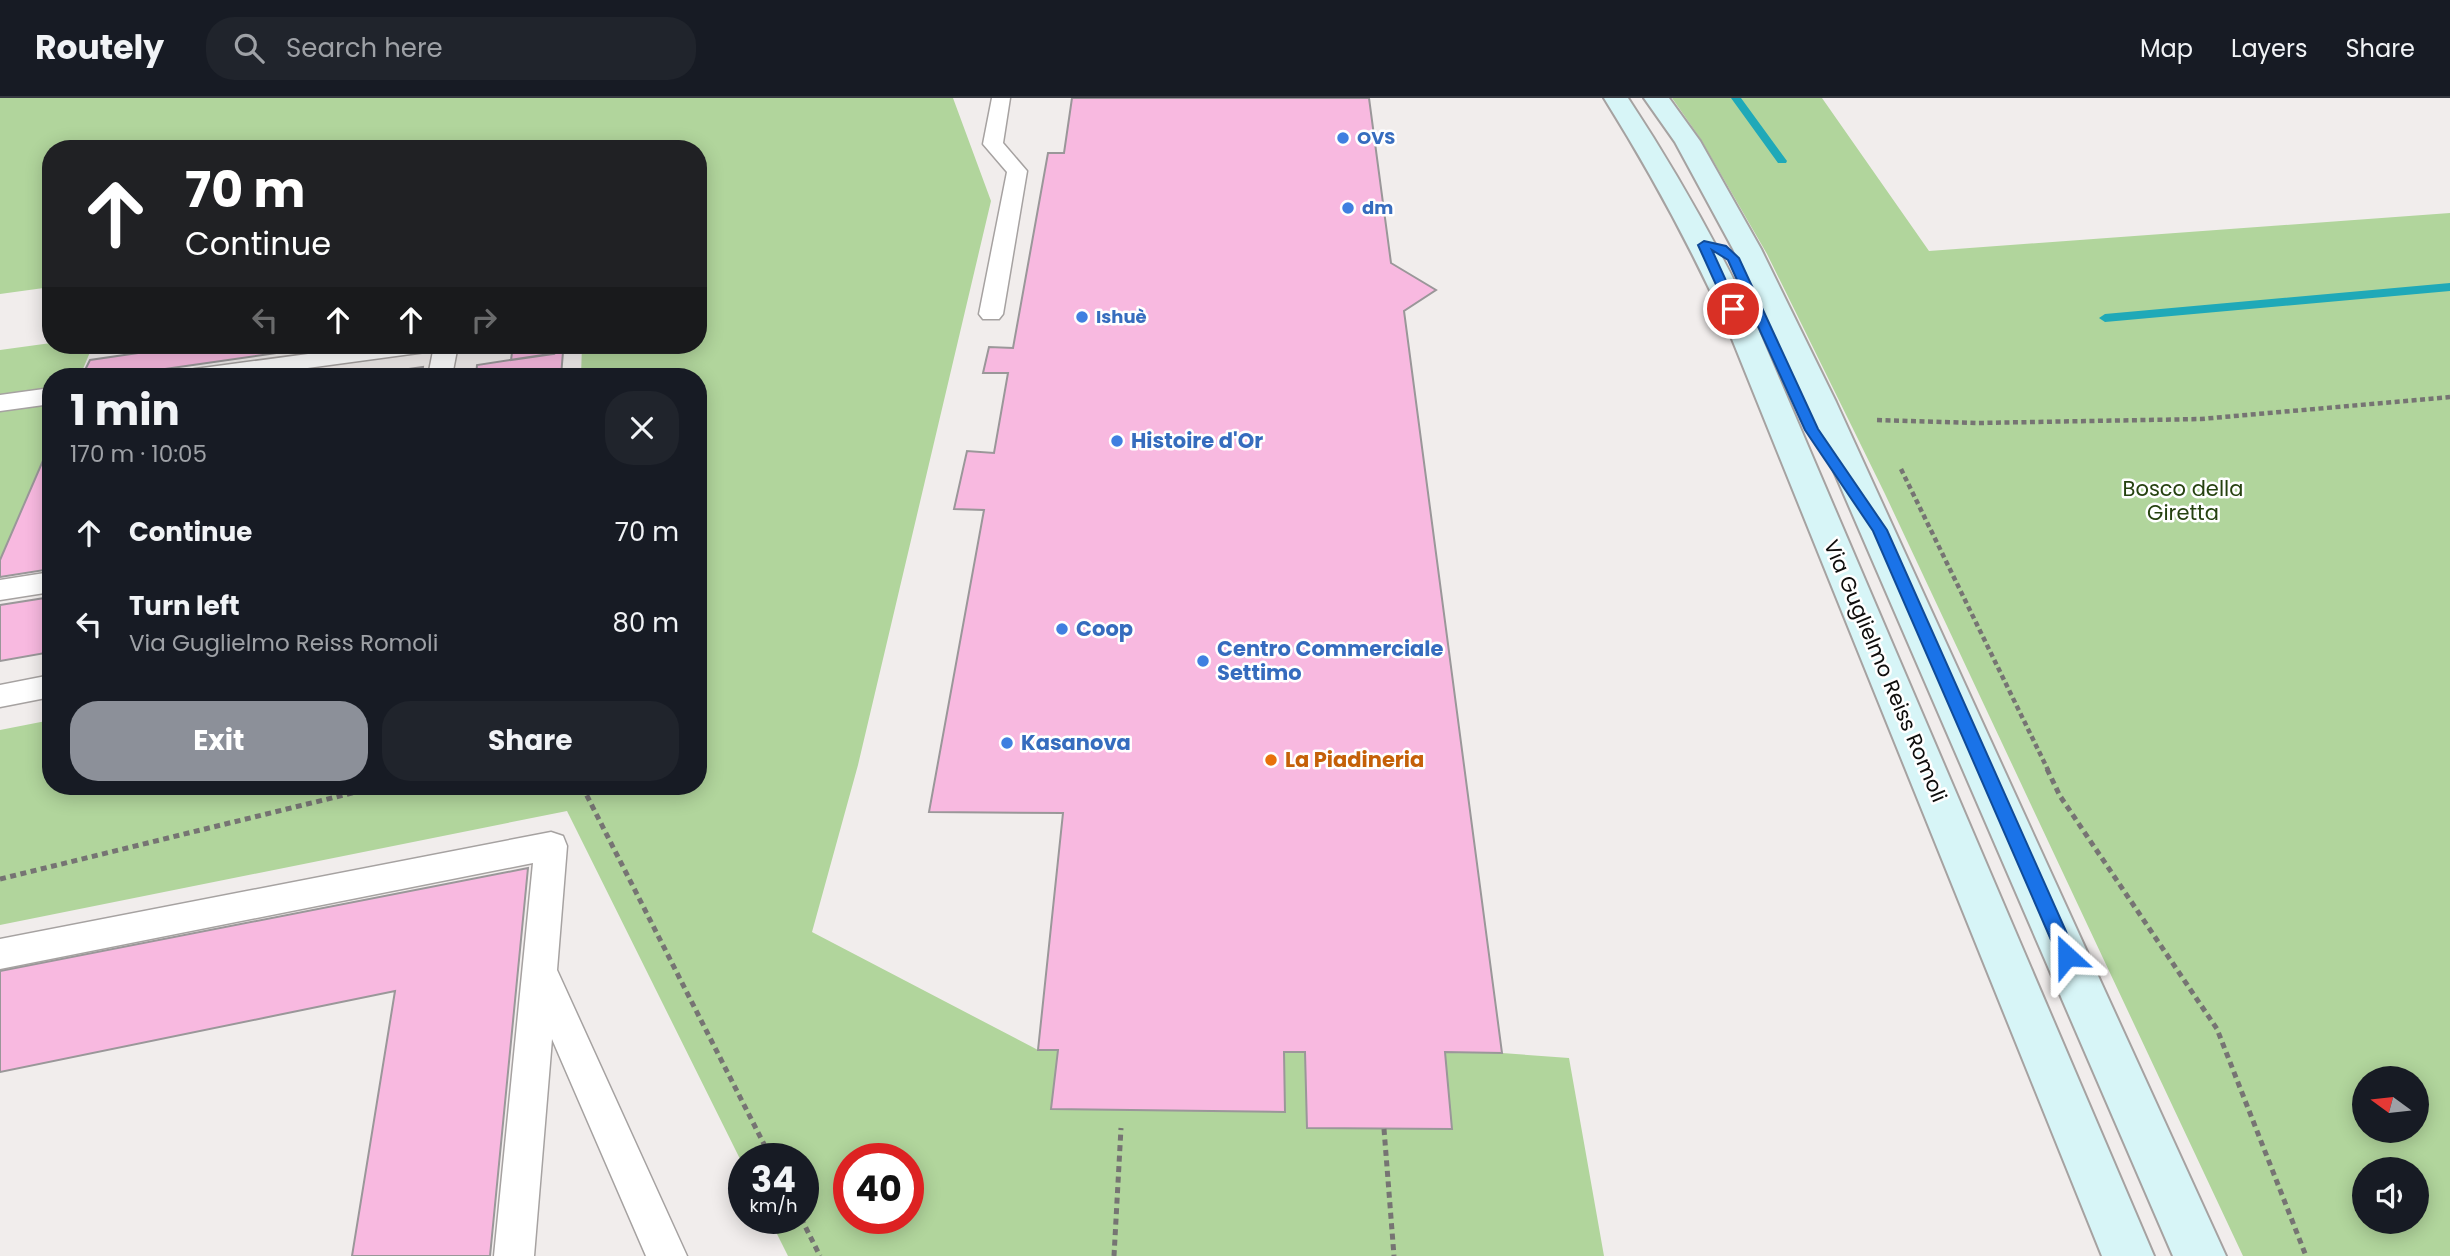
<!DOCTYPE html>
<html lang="en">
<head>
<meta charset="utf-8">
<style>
	:root { --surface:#171b24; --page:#20242c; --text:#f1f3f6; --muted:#9ea1a6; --line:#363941; --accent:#8c9099 }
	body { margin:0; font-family:Poppins,sans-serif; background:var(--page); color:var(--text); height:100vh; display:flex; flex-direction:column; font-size:26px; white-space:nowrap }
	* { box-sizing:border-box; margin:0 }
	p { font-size:23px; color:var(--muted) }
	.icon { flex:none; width:38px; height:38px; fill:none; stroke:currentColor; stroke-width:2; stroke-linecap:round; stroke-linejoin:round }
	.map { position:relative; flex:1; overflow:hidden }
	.panel { position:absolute; left:42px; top:270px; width:665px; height:427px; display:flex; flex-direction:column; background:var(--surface); border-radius:28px; box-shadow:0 4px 18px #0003 }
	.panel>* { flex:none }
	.hud { position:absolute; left:42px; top:42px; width:665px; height:214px; border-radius:28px; box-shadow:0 4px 18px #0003; background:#202124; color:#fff; overflow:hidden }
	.needle { width:46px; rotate:285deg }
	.controls { position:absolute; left:2352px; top:968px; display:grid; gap:14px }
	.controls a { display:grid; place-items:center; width:77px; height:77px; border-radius:50%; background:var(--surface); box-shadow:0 4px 18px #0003; font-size:35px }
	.speed { position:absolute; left:728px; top:1045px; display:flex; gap:14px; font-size:35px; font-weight:700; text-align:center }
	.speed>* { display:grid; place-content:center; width:91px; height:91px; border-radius:50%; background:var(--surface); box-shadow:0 4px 18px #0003; line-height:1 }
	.speed small { font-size:18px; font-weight:400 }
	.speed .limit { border:10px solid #d22; background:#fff; color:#111 }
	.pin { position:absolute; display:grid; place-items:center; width:60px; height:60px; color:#fff; margin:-30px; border:4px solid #fff; border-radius:50%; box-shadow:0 2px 7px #0007 }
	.me { position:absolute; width:77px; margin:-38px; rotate:336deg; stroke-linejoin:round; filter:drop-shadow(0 0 5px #0008) }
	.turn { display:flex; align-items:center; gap:24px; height:147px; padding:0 28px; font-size:32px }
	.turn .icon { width:91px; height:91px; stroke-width:2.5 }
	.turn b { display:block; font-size:49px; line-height:60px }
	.lanes { display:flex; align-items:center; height:66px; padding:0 28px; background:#0003; justify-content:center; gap:35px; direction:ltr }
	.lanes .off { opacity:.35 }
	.round { display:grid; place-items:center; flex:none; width:74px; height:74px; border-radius:28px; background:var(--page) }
	.head { display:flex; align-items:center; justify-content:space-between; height:119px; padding:0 28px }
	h1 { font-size:42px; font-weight:700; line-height:52px }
	.action { display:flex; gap:14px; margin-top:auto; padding:14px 28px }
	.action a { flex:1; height:80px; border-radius:28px; background:var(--accent); color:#fff; font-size:28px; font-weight:700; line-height:80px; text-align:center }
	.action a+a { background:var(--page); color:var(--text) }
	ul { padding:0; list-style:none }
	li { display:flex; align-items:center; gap:21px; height:91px; padding:0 28px }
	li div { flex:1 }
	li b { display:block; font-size:26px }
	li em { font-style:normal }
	header { display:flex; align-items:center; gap:42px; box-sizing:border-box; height:98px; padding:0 35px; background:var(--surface); border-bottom:2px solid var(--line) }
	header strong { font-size:33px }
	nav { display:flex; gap:38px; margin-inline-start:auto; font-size:24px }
	.search { width:490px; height:63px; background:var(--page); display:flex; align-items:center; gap:18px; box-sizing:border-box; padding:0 24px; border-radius:28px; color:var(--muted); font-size:26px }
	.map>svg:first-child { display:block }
	.green { fill:#b1d59c; fill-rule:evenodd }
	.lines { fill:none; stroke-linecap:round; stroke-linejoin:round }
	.stream { fill:#1fa9b8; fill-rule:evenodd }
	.building { fill:#f8b9e0; stroke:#9a9799; stroke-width:2 }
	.lane-casing { stroke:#a6a2a1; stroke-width:3 }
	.secondary-casing { stroke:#a6a2a1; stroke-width:4 }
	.path-far1 { stroke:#767473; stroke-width:4.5; stroke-dasharray:5 3.5; stroke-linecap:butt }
	.path { stroke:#767473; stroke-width:5; stroke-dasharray:6 4.5; stroke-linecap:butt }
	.lane { fill:#fff; fill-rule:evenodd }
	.secondary { fill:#d7f5f7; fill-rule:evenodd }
	.route { fill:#1a73e8; stroke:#114b97; stroke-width:2 }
	.shop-dot { fill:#3f7fe0; stroke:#fff; stroke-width:2.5 }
	.food-dot { fill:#e8710a; stroke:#fff; stroke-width:2.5 }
	.labels { text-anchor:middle; stroke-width:5; stroke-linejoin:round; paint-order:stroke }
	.far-shop-label { font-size:18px; font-weight:bold; fill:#366cbe; stroke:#fff; text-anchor:start }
	.shop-label { font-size:21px; font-weight:bold; fill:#366cbe; stroke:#fff; text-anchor:start }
	.park-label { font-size:21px; fill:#264210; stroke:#fff }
	.street-label { font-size:21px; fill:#0e0d0c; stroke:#fff }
	.food-label { font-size:21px; font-weight:bold; fill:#c56008; stroke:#fff; text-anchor:start }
</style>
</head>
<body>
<header>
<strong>Routely</strong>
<div class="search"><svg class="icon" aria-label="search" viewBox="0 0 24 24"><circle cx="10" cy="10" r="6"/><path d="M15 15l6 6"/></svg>Search here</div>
<nav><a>Map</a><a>Layers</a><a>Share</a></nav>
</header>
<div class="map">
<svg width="2450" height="1158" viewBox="0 0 2450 1158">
	<rect width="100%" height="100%" fill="#f1edec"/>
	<!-- green -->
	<path class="green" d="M 0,0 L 953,0 L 991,103 L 858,667 L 812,834 L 1038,952 L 1058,952 L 1052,1011 L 1285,1014 L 1284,954 L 1305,954 L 1307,1030 L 1452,1031 L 1445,954 L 1502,955 L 1569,960 L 1604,1158 L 788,1158 L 769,1120 L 803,1120 L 803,1060 L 744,1060 L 744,1069 L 567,713 L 0,827 L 0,632 L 51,622 L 51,688 L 698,688 L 698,278 L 581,278 L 582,247 L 698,247 L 698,51 L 51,51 L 51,189 L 0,196 ZM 849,1060 L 908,1060 L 908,1120 L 849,1120 Z
		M 1672,0 L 1822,0 L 1929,153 L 2450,115 L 2450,1158 L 2243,1158 L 1885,396 L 1767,156 L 1700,40 ZM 2417,980 L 2417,1032 L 2364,1032 L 2364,980 ZM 2417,1071 L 2417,1124 L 2364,1124 L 2364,1071 Z
		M 51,245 L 93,247 L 80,278 L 51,278 L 51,344 L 0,462 L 0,252 Z"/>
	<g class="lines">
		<!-- stream -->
		<path class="stream" d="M 1731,0 L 1741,0 L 1787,63 L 1786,65 L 1778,65 Z
			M 2450,185 L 2450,193 L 2105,224 L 2099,220 L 2105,216 Z"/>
	</g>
	<!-- building -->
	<path class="building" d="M 1072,0 L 1369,0 L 1391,165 L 1436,192 L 1404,213 L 1502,955 L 1445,954 L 1452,1031 L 1307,1030 L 1305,954 L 1284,954 L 1285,1014 L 1051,1011 L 1058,952 L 1038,952 L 1063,715 L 929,714 L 984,412 L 954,411 L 967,353 L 994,355 L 1008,275 L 983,275 L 989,249 L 1013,250 L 1048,55 L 1064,55 Z
		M 193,247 L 332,247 L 116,278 L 82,278 L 90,262 Z
		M 513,247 L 554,247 L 554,256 L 511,262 Z
		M 563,254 L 561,278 L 476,278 L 477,267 Z
		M 423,269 L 422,278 L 360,278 Z
		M 51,344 L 51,471 L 0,479 L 0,462 Z
		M 51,499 L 51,554 L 0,563 L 0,507 Z
		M 528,770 L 490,1158 L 352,1158 L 395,893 L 0,974 L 0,873 Z"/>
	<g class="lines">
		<defs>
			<path id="lane" d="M 992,0 L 1010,0 L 1003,45 L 1027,73 L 1003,216 L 999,221 L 983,221 L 979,216 L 1007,74 L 983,46 Z
				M 375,247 L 458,247 L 452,278 L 428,278 L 433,253 L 248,278 L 183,278 L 186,273 L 195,271 Z
				M 51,290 L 51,306 L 0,313 L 0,297 Z
				M 51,474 L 51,494 L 0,502 L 0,482 Z
				M 51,577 L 51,599 L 0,609 L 0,587 Z
				M 551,734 L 563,738 L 567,748 L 557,872 L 687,1158 L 646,1158 L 552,941 L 534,1158 L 494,1158 L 533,765 L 0,871 L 0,841 Z"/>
			<path id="secondary" d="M 1604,0 L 1628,0 C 1678,76 1719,149 1758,231 L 2154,1158 L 2102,1158 L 1728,231 C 1691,149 1652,77 1604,0 Z
				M 1644,0 L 1669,0 L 1700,43 L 1761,151 L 1836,304 L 2226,1158 L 2173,1158 L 1804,304 L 1733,151 L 1675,44 Z"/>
		</defs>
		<!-- lane casing -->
		<use href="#lane" class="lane-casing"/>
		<!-- secondary casing -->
		<use href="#secondary" class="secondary-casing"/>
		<!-- path-far1 -->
		<path class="path-far1" d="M 1877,322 L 1978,325 L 2201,321 L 2450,299
			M 1901,371 L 2048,672"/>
		<!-- path -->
		<path class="path" d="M 2047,671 L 2060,698 L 2217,931 L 2306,1158
			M 582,688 L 771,1060
			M 0,781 L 381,688
			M 1384,1031 L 1394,1158
			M 801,1120 L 820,1158
			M 1114,1158 L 1121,1030"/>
		<!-- lane -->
		<use href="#lane" class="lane"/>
		<!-- secondary -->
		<use href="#secondary" class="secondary"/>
	</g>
	<!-- route -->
	<path class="route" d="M 1704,143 L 1726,148 L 1739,160 L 1818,331 L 1887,432 L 2077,858 L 2074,863 L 2067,866 L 2061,863 L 2058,858 L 1873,433 L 1805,332 L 1728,162 L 1712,152 L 1739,211 L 1733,214 L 1727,211 L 1698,147 Z"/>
	<!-- markers -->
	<g class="shop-dot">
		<circle cx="1343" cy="40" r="7"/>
		<circle cx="1348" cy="110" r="7"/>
		<circle cx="1082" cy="219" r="7"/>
		<circle cx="1117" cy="343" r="7"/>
		<circle cx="1062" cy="531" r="7"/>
		<circle cx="1203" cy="563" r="7"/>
		<circle cx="1007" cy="645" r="7"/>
	</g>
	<circle class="food-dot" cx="1271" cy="662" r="7"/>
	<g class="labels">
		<!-- far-shop labels -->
		<g class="far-shop-label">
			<text x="1357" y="46">OVS</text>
			<text x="1362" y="116">dm</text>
			<text x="1096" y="225">Ishuè</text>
		</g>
		<!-- shop labels -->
		<g class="shop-label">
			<text x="1131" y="350">Histoire d'Or</text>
			<text x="1076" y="538">Coop</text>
			<text x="1217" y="558">Centro Commerciale<tspan x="1217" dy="24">Settimo</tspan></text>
			<text x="1021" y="652">Kasanova</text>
		</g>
		<!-- park labels -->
		<g class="park-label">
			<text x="2183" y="398">Bosco della<tspan x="2183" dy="24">Giretta</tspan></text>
		</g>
		<!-- street labels -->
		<g class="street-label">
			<text transform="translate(1885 573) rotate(67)" y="7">Via Guglielmo Reiss Romoli</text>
		</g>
		<!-- food labels -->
		<g class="food-label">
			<text x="1285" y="669">La Piadineria</text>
		</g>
	</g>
</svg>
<div class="controls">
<a><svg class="needle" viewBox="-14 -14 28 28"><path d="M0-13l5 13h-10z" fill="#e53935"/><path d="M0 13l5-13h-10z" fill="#9ea1a6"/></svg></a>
<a><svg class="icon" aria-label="sound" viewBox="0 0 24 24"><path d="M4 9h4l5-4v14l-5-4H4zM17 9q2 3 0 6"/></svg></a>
</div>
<div class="speed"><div>34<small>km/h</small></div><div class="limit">40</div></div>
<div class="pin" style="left:1733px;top:211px;background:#d93025"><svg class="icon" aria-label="arrive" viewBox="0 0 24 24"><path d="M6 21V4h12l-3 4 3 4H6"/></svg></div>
<svg class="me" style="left:2067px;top:858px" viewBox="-20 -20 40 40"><path d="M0-17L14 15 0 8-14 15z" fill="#1a73e8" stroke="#fff" stroke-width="4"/></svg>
<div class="hud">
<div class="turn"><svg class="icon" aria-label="ahead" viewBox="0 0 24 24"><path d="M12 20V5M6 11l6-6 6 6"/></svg><div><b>70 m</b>Continue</div></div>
<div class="lanes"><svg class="icon off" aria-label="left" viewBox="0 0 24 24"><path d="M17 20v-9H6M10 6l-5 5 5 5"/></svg><svg class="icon" aria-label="ahead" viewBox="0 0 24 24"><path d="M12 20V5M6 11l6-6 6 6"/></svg><svg class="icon" aria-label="ahead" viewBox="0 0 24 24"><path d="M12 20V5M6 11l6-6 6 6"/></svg><svg class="icon off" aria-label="right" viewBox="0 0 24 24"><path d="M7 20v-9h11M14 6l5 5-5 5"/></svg></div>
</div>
<section class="panel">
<div class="head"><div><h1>1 min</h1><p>170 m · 10:05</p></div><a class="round"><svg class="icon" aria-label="close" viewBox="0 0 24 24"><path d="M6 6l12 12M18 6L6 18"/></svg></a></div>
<ul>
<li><svg class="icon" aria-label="ahead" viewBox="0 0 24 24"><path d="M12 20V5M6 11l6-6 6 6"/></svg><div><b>Continue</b></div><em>70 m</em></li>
<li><svg class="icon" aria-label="left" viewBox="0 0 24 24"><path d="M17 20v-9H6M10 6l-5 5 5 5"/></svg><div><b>Turn left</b><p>Via Guglielmo Reiss Romoli</p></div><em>80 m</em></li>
</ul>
<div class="action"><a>Exit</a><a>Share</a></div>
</section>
</div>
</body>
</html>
